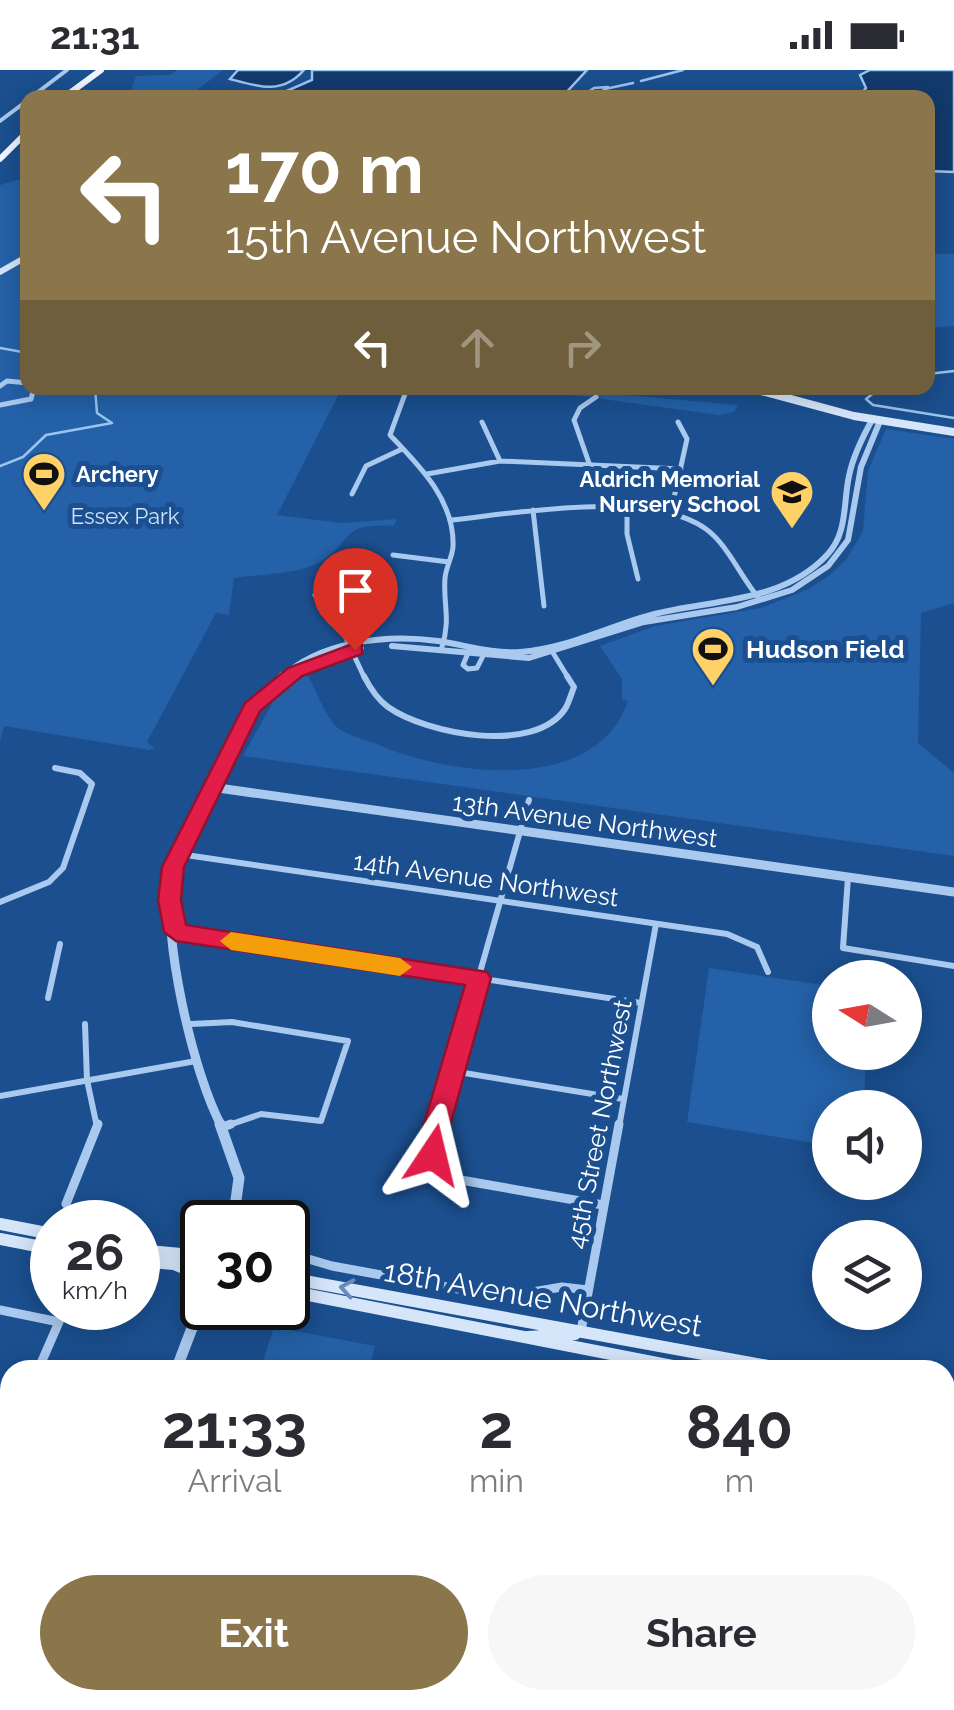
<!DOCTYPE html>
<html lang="en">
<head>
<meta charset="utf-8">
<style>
	:root { --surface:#fff; --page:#f7f7f7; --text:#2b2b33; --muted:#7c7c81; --accent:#8a764a }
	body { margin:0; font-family:Raleway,sans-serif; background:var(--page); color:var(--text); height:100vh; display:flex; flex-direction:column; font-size:38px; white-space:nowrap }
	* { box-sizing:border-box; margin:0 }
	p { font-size:32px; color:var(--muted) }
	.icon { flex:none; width:55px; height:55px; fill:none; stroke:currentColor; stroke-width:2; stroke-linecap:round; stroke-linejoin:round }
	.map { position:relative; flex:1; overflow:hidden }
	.details { position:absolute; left:0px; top:1290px; width:955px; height:350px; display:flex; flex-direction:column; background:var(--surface); border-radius:30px 30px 0 0; box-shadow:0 5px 25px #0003 }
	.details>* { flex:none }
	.guide { position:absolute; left:20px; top:20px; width:915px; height:305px; border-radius:20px; box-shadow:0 5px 25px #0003; background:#8a764a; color:#fff; overflow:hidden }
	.needle { width:65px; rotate:281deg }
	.controls { position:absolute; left:812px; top:890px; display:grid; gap:20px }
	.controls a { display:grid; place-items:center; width:110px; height:110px; border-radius:50%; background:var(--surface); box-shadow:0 5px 25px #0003; font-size:50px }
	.speed { position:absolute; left:30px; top:1130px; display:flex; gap:20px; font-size:50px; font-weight:700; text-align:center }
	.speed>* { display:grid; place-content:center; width:130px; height:130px; border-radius:50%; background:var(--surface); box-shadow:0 5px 25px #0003; line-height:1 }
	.speed small { font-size:25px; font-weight:400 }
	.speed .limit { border:5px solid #111; border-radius:15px; background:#fff; color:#111 }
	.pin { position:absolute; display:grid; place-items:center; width:85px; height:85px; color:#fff; margin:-102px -42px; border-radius:50% 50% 50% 0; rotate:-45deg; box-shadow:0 0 10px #0007 }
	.pin .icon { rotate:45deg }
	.me { position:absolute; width:110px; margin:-55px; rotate:10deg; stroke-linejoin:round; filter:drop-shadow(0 0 8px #0008) }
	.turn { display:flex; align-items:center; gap:35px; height:210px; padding:0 40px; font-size:45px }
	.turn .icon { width:130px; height:130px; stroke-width:2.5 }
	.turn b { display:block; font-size:70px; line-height:85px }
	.lanes { display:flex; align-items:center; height:95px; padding:0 40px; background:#0003; justify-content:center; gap:50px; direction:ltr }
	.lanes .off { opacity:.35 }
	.eta { display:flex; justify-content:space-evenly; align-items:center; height:170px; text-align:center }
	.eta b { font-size:60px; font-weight:700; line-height:70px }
	.action { display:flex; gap:20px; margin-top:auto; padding:20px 40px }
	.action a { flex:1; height:115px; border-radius:60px; background:var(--accent); color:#fff; font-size:40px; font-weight:700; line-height:115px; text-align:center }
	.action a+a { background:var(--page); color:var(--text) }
	.status { display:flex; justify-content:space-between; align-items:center; height:70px; padding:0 50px; background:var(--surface); direction:ltr }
	.status svg { height:28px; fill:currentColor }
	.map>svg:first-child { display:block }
	.green { fill:#2461a8 }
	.water { fill:#123a6d; stroke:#9cc4f0; stroke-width:2.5 }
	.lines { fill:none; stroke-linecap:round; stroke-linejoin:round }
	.stream { stroke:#9cc4f0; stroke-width:2.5 }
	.minor-far3 { stroke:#a9c9ee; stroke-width:4 }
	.minor-far2 { stroke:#a9c9ee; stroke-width:5 }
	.minor-far1 { stroke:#a9c9ee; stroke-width:6 }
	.minor { stroke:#a9c9ee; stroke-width:9 }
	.tertiary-far2 { stroke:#a9c9ee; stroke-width:6 }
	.tertiary-far1 { stroke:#a9c9ee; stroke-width:9 }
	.tertiary { stroke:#a9c9ee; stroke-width:11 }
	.secondary-far2 { stroke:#d6e6fa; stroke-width:6 }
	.secondary-far1 { stroke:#d6e6fa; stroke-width:8 }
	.secondary { stroke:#d6e6fa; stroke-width:12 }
	.primary { stroke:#f0f6ff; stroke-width:6 }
	.oneway { stroke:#668bba }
	.route { fill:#e11d48; stroke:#92132f; stroke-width:2.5 }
	.slow { fill:#f59e0b }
	.labels { text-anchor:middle; stroke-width:10; stroke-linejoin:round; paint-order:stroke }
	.far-poi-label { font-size:22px; font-weight:bold; fill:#fff; stroke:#1b4f8f; text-anchor:start }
	.far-park-label { font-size:22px; fill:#cfe3fa; stroke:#1b4f8f }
	.poi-label { font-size:25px; font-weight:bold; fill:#fff; stroke:#1b4f8f; text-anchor:start }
	.street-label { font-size:25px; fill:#fff; stroke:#1b4f8f }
	.near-street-label { font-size:30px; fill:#fff; stroke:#1b4f8f }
</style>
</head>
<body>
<div class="status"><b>21:31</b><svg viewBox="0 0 49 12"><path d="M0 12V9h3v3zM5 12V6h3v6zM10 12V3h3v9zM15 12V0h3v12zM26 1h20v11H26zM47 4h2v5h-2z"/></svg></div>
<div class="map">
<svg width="954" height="1640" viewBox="0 0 954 1640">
	<rect width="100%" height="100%" fill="#1b4f8f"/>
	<!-- green -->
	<path class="green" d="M 177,0 L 223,0 L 188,27 L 134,27 L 131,21 L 136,6 L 170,5 Z
		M 27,107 L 28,318 L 342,318 L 277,445 L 342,453 L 397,449 L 394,456 C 336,452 355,473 320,492 C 296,505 260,504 234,508 L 229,545 L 216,543 L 147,672 L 155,678 L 149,680 L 4,656 L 0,672 L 0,115 Z
		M 928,184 L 954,184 L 954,256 L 928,258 Z
		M 556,318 L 588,318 L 602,323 L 738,335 L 734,342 L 719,345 L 559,323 Z
		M 886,359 L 954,369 L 954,533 L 921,543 L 918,673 L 954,703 L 954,786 L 243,686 L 275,628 L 307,604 C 316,619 325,647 338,658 C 347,665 363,669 374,673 C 445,705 595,727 628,631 L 622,630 L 622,609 L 600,576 L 655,556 L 761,538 L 809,519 L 831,504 L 846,490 L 863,461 L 868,401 Z
		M 709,898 L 830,916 L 830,982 L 866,983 L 864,1037 L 830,1038 L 830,1076 L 687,1052 Z
		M 274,1257 L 375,1276 L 369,1300 L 260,1300 Z"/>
	<!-- water -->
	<path class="water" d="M 238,0 L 304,0 C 282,25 259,17 230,9 Z
		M 312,0 L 587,0 L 562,27 L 273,27 L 312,10 Z
		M 870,0 L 954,0 L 954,102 L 928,101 L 928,28 L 858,27 L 866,18 L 860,5 Z"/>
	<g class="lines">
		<!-- stream -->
		<path class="stream" d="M 641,11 L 683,0
			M 579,28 L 594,18 L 608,17
			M 594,28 L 605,19 L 633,13
			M 0,278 L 28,283
			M 928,304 L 954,301
			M 880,318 L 866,329 L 873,335 L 954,348
			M 0,396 L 23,387 L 46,365 L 112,353 L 97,343 L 95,318"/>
		<!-- minor-far3 -->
		<path class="minor-far3" d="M 30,28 L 67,0
			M 0,51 L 28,30"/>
		<!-- minor-far2 -->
		<path class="minor-far2" d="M 0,316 L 7,311 L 28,313
			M 405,324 L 390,365 C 420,396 455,431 453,477 C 452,488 446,497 445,508 C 443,535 451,548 442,577
			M 0,335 L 31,329 L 34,318
			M 482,352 L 500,391
			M 589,393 L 574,350 L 580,338 L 596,327
			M 427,404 L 500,391 L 681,399
			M 352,424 L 366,396 L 400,380
			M 533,440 L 544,536
			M 627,441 L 627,464 L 638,509
			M 670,446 L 687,369 L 678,352
			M 452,450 C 517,443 651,419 706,459 C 728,475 740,506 758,527
			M 393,485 L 449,492
			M 315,525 L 339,553 L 365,609
			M 550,578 L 569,609
			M 468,583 L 463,595 L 468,599 L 477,598 L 483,586"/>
		<!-- minor-far1 -->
		<path class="minor-far1" d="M 364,606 C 370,618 377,629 388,637 C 426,664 534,685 565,639 C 569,633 571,624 574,617 L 567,606
			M 179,784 L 727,864 L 757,877 L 768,902
			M 848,807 L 843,878 L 954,896
			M 0,832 L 49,812 L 63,798 L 92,714 L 80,703 L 55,698
			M 176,862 L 641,933
			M 48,928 L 60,874
			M 85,954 L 87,1010 L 97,1057
			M 191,954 L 232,952 L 348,971 L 321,1051 L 261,1044 L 223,1057
			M 452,1001 L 623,1029
			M 0,1026 L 196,991
			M 436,1057 L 529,730
			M 619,1057 L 656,854"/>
		<!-- minor -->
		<path class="minor" d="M 437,1054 L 435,1087 L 455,1109 L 603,1135
			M 223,1057 L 231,1054
			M 66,1134 L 98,1054
			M 288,1183 L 332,1196 L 502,1227 L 562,1217 L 588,1220
			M 0,1240 L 59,1252 L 38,1300
			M 581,1261 L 619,1054
			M 0,1383 L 10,1365
			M 945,1472 L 954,1470
			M 0,1501 L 10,1524
			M 65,1630 L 75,1640
			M 872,1630 L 872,1640
			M 886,1630 L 932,1640
			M 440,1640 L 453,1630
			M 710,1640 L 711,1630"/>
		<!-- tertiary-far2 -->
		<path class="tertiary-far2" d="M 392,576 L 529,588 L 644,552 L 737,537 L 792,520 L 828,496 L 848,470 L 861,397 L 880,351
			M 280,609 C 319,571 386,564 438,571 C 465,575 492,584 520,582 C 566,579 607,557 651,545 C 711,529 781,534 827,485 C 848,463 843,433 849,406 C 853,386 862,368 872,350
			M 287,609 L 308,595 L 361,578"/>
		<!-- tertiary-far1 -->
		<path class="tertiary-far1" d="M 276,616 L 291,606
			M 211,717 L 954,822
			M 222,1057 C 193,1004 161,864 172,804 C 181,754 246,642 283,606"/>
		<!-- tertiary -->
		<path class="tertiary" d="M 220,1054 L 239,1108 L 233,1152
			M 196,1240 L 200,1208
			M 176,1300 L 202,1232
			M 0,1624 L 10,1613"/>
		<!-- secondary-far2 -->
		<path class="secondary-far2" d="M 0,202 L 28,186"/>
		<!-- secondary-far1 -->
		<path class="secondary-far1" d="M 750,318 L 854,346 L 954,362"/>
		<!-- secondary -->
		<path class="secondary" d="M 0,1154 L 52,1164
			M 0,1169 L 52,1179
			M 138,1180 L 202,1186
			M 138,1191 L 174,1194 L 198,1204
			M 288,1208 L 790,1300
			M 288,1221 L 693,1300
			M 528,1267 L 575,1264
			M 945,1329 L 954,1331
			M 945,1343 L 954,1345"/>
		<!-- primary -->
		<path class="primary" d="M 63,28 L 101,0
			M 0,89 L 28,61"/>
	</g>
	<!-- one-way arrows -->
	<defs><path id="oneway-chevron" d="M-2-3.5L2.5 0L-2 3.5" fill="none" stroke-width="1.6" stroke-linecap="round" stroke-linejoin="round" transform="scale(2.5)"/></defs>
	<use class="oneway" href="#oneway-chevron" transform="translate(347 1218) rotate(-170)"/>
	<!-- route -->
	<path class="route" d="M 355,573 L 362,575 L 362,584 L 302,606 L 260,641 L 184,797 L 181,830 L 186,855 L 487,902 L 491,908 L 447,1067 L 446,1085 L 433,1096 L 420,1085 L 420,1067 L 465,915 L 176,871 L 164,862 L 158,830 L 162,797 L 245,633 L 288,598 Z"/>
	<!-- slow -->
	<path class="slow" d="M 231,862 L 400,888 L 412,897 L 400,906 L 231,880 L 220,871 Z"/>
	<!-- icons -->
	<defs>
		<symbol id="stadium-pin" viewBox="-11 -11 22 30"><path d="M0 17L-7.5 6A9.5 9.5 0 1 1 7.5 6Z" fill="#ffd166" stroke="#1b4f8f"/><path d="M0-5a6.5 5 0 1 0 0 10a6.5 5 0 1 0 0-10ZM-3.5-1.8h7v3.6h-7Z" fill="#111"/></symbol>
		<symbol id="school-pin" viewBox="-11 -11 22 30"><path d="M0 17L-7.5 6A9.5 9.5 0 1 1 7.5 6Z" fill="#ffd166" stroke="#1b4f8f"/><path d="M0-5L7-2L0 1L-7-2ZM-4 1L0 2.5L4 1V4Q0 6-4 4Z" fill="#111"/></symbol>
	</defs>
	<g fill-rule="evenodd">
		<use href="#stadium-pin" x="19" y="379" width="50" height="68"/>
		<use href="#school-pin" x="767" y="397" width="50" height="68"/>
		<use href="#stadium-pin" x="688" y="554" width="50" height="68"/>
	</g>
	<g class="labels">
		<!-- far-poi labels -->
		<g class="far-poi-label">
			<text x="76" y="412">Archery</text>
			<text x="760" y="417" text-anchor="end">Aldrich Memorial<tspan x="760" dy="25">Nursery School</tspan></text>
		</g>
		<!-- far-park labels -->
		<g class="far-park-label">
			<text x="125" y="454">Essex Park</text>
		</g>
		<!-- poi labels -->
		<g class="poi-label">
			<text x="746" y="588">Hudson Field</text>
		</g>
		<!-- street labels -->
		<g class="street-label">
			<text transform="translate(585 750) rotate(8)" y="9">13th Avenue Northwest</text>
			<text transform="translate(486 809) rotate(8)" y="9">14th Avenue Northwest</text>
			<text transform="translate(599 1054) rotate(-79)" y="9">45th Street Northwest</text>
		</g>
		<!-- near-street labels -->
		<g class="near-street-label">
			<text transform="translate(543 1229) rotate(10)" y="10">18th Avenue Northwest</text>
		</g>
	</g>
</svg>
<div class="controls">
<a><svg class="needle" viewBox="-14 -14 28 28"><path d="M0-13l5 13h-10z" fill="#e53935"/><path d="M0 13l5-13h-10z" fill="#7c7c81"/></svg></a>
<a><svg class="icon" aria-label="sound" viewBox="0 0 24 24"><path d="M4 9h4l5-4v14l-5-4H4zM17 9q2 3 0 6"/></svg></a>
<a><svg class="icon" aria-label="layers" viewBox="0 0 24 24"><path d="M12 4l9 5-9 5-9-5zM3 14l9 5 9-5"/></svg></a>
</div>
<div class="speed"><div>26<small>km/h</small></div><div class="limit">30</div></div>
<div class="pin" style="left:355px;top:580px;background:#d93025"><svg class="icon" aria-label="arrive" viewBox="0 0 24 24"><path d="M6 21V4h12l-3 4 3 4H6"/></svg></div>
<svg class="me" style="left:433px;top:1085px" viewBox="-20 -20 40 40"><path d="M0-17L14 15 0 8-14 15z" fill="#e11d48" stroke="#fff" stroke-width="4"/></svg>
<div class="guide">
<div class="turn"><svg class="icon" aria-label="left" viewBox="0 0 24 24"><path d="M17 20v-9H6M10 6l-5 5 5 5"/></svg><div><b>170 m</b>15th Avenue Northwest</div></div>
<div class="lanes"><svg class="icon" aria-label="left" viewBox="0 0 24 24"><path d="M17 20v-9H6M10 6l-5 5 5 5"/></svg><svg class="icon off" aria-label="ahead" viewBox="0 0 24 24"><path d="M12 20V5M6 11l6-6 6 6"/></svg><svg class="icon off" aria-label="right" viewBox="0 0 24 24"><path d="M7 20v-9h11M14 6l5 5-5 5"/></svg></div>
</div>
<section class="details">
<div class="eta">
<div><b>21:33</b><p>Arrival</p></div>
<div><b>2</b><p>min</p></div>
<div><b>840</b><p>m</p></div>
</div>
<div class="action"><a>Exit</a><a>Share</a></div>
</section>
</div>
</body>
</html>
